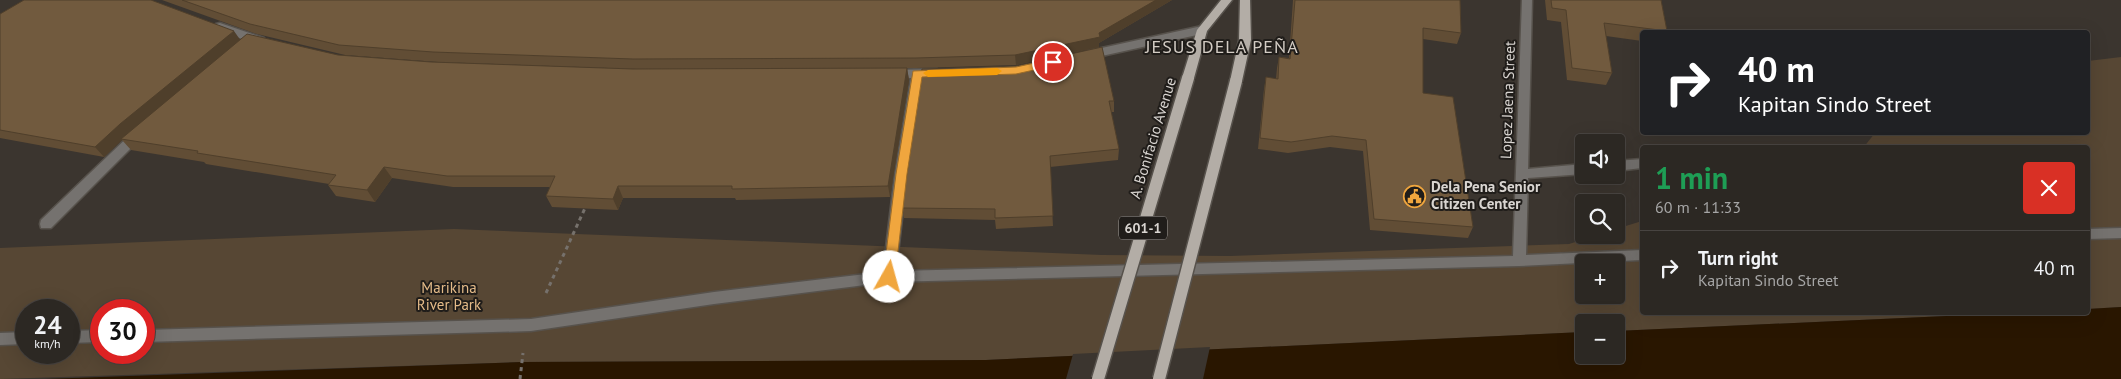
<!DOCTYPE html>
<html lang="en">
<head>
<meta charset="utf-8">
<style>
	:root { --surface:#2c2823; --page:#383430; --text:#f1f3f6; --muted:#a6a6a6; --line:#484441 }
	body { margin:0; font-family:"PT Sans",sans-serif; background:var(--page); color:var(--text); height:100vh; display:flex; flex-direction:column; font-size:19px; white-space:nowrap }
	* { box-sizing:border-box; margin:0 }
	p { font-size:16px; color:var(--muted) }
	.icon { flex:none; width:28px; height:28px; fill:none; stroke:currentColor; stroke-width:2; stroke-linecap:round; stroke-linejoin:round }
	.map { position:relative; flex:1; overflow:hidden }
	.sheet { position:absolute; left:1640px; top:145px; width:450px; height:170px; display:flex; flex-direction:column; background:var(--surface); border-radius:5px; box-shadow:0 5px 20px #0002,0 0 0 1px var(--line) }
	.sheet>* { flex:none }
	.top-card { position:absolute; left:1640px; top:30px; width:450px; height:105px; border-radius:5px; box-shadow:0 5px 20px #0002,0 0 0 1px var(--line); background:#202124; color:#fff; overflow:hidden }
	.fabs { position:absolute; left:1575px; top:134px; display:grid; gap:10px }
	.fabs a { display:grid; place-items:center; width:50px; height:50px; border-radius:5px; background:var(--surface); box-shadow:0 5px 20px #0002,0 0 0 1px var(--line); font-size:25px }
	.speed { position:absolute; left:15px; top:299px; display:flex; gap:10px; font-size:25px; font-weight:700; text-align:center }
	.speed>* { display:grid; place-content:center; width:65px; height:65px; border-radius:50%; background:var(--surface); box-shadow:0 5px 20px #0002,0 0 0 1px var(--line); line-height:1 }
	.speed small { font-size:12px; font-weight:400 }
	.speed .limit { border:8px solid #d22; background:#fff; color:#111 }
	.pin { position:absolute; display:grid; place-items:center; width:42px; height:42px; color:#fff; margin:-21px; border:2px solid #fff; border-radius:50%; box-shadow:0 1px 5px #0007 }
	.me { position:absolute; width:55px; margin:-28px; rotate:7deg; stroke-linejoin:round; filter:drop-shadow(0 0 4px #0008) }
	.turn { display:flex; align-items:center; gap:18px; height:105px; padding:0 15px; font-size:22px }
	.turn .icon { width:65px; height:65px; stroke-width:2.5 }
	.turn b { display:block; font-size:35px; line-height:42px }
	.round { display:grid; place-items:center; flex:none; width:52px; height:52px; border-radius:5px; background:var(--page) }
	.head { display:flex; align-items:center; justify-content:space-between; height:85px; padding:0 15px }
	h1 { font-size:30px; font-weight:700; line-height:38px; color:#1e9e55 }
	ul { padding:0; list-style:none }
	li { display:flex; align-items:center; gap:15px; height:75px; padding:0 15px; border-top:1px solid var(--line) }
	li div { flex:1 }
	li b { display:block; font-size:19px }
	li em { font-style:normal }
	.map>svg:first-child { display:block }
	.green { fill:#574734; fill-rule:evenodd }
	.water { fill:#291600 }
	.pier { fill:#3b352f }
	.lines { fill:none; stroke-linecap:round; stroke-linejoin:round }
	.minor-casing { stroke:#57524c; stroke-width:3 }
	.major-casing { stroke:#57524c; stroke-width:3 }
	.path { stroke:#76716c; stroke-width:3; stroke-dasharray:4 4; stroke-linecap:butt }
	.minor { fill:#75726f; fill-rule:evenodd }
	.major { fill:#b3ada6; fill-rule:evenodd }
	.major-bridge-casing { stroke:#57524c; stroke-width:15; stroke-linecap:butt }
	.major-bridge { stroke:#b3ada6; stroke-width:12 }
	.wall { fill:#614d35 }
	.shaded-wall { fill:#4f3f2b }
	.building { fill:#715a3e; stroke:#4f3f2b }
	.route { fill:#f0a63e; stroke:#9c6c28 }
	.slow { fill:#f59e0b }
	.labels { text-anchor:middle; stroke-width:4; stroke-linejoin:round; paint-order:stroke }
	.shield { fill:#201d1a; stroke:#a29e9a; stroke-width:1 }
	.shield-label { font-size:14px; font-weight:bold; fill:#d9d5d1 }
	.street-label { font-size:15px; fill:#d9d5d1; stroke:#201d1a }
	.poi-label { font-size:15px; font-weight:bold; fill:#d9d5d1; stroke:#201d1a; text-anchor:start }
	.park-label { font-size:15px; fill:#e3ba88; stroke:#201d1a }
	.quarter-label { font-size:18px; letter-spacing:1px; fill:#d3ccc4; stroke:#201d1a }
</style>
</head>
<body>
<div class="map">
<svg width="2121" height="379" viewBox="0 0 2121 379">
	<rect width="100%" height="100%" fill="#3b352f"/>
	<!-- green -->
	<path class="green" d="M 2121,57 L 2121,307 L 2088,309 L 2088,148 L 1863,148 L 1875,133 L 2088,132 L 2088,61 Z
		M 1642,221 L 1642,312 L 2012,313 L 1616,331 L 1616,322 L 1584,322 L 1584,332 L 986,360 L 522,362 L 0,379 L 0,248 L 454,229 L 1102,255 L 1230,256 L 1569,244 L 1598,235 L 1616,235 L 1616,229 ZM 1584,262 L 1616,262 L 1616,295 L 1584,295 ZM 26,310 L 69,310 L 69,352 L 26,352 ZM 101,310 L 144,310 L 144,352 L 101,352 Z"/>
	<!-- water -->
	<path class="water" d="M 2121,307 L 2121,379 L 45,379 L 522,362 L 986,360 L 1584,332 L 1584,355 L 1616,355 L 1616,331 L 2012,313 L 2088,312 L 2088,309 Z"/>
	<!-- pier -->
	<path class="pier" d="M 1210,347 L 1203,379 L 1066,379 L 1073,354 Z"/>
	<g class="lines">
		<defs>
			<path id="minor" d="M 1522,0 L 1532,0 L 1528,169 L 1584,164 L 1584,174 L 1528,178 L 1526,255 L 1642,250 L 1642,260 L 1519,266 L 889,282 L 714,304 L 531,331 L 144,342 L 144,330 L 531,319 L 714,292 L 883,272 L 895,174 L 911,78 L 888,77 L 886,74 L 892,70 L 937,69 L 943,73 L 937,77 L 922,77 L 907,174 L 896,271 L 1513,256 Z
				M 220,23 L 264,38 L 266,41 L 260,45 L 216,30 L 215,27 L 216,24 Z
				M 1202,26 L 1206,27 L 1207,30 L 1206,33 L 1088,59 L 1082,55 L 1088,51 Z
				M 139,129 L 145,133 L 143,136 L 51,228 L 41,228 L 40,224 L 41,220 L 135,130 Z
				M 1642,159 L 1642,168 L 1616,171 L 1616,161 Z
				M 2121,228 L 2121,238 L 2088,239 L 2088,229 Z
				M 101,330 L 101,342 L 69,343 L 69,331 Z
				M 26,332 L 26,344 L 0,345 L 0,333 Z"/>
			<path id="major" d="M 1221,0 L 1232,0 L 1207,31 L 1194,78 L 1192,81 L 1184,81 L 1182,78 L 1197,30 Z
				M 1240,0 L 1250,0 L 1251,40 L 1242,81 L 1236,85 L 1230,81 L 1239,40 Z"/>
		</defs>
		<!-- minor casing -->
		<use href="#minor" class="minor-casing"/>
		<!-- major casing -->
		<use href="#major" class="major-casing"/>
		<!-- path -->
		<path class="path" d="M 546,293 L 586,206
			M 520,379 L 523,353"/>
		<!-- minor -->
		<use href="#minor" class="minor"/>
		<!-- major -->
		<use href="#major" class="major"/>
		<defs>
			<path id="major-bridge" d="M 1098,379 L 1188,78
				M 1159,379 L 1236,81"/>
		</defs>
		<!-- major-bridge casing -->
		<use href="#major-bridge" class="major-bridge-casing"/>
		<!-- major-bridge -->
		<use href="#major-bridge" class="major-bridge"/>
	</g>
	<!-- wall -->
	<path class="wall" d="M 162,0 L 1172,0 L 1099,43 L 1099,47 L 1016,65 L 917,68 L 637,69 L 438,62 L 345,55 L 257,34 Z
		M 1293,0 L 1460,0 L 1461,33 L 1457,44 L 1423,39 L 1423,93 L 1473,227 L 1468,238 L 1370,230 L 1363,151 L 1330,147 L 1288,153 L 1258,149 L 1264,89 L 1266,77 L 1276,79 L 1277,68 L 1279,57 L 1289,58 Z
		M 1545,0 L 1661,0 L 1667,31 L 1667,32 L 1642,32 L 1642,41 L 1606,36 L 1612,73 L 1606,85 L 1567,80 L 1561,22 L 1547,20 Z
		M 0,14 L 240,39 L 338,55 L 431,62 L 633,69 L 907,68 L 909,80 L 890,197 L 736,200 L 735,198 L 623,198 L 618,210 L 552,207 L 546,196 L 550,187 L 453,187 L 392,178 L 375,202 L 336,196 L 328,185 L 329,184 L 206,164 L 204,162 L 131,150 L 122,140 L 104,157 L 0,138 Z
		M 922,69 L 1114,101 L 1114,112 L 1111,112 L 1119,149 L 1118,160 L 1050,167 L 1053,226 L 996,229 L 995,220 L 904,218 L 902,208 Z"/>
	<!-- shaded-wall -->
	<path class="shaded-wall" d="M 1156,0 L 1172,0 L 1099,43 L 1099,47 L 1016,65 L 1015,55 L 1099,33 Z
		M 234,31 L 241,41 L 121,139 L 122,140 L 104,157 L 95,147 L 120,124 Z
		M 907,68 L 909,80 L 890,197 L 888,186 Z
		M 384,167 L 392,178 L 375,202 L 367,190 Z
		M 618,186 L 623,198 L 618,210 L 613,199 Z"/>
	<!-- building -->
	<path class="building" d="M 24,0 L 151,0 L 234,31 L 120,124 L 95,147 L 0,130 L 0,14 Z
		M 182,0 L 1156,0 L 1099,33 L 1100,37 L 1015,55 L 916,58 L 633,59 L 433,52 L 339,45 L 250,24 Z
		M 1295,0 L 1460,0 L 1461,33 L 1423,28 L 1423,93 L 1453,97 L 1473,227 L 1374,219 L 1366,140 L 1332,136 L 1291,142 L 1260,138 L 1266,77 L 1278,79 L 1279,57 L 1290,59 Z
		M 1551,0 L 1661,0 L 1667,31 L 1604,23 L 1612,73 L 1572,68 L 1566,10 L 1552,8 Z
		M 247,34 L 338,55 L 431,62 L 633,69 L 907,68 L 888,186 L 732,189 L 732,186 L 618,186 L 613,199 L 546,196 L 555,176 L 447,176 L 384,167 L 367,190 L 328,185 L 336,175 L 197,153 L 198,151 L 121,139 Z
		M 1102,47 L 1114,101 L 1109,101 L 1119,149 L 1050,156 L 1053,216 L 995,218 L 995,209 L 902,208 L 922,69 L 1016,66 Z"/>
	<!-- route -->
	<path class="route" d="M 1053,59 L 1057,60 L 1058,62 L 1057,65 L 1016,74 L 922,77 L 907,174 L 895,277 L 893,280 L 885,280 L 883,277 L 896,174 L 913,71 L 1016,67 Z"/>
	<!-- slow -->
	<path class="slow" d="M 997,68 L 1002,71 L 997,75 L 928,77 L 923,73 L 928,70 Z"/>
	<!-- icons -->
	<defs>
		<symbol id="civic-ring" viewBox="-11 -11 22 22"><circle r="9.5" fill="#201d1a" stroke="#f0a63e" stroke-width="1.5"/><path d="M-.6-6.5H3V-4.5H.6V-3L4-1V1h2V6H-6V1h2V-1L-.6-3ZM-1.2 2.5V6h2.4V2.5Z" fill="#f0a63e"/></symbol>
	</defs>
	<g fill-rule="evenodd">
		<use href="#civic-ring" x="1402" y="184" width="25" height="25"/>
	</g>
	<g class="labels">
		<!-- shield labels -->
		<rect class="shield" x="1119" y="216.5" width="48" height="23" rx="4"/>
		<g class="shield-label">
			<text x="1143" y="233">601-1</text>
		</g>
		<!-- street labels -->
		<g class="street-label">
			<text transform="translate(1508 100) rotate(-88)" y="5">Lopez Jaena Street</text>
			<text transform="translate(1153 138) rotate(-73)" y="5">A. Bonifacio Avenue</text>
		</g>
		<!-- poi labels -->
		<g class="poi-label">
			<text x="1431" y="192">Dela Pena Senior<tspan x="1431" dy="17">Citizen Center</tspan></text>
		</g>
		<!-- park labels -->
		<g class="park-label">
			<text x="449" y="293">Marikina<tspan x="449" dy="17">River Park</tspan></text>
		</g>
		<!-- quarter labels -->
		<g class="quarter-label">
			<text x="1222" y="53">JESUS DELA PEÑA</text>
		</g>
	</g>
</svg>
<div class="fabs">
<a><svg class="icon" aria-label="sound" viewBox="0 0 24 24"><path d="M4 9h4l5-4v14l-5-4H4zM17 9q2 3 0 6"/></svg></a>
<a><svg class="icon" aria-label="search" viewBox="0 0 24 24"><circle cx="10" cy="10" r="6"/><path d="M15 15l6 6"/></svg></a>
<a>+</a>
<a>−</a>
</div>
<div class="speed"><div>24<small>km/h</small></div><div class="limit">30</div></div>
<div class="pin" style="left:1053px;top:62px;background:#d93025"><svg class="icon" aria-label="arrive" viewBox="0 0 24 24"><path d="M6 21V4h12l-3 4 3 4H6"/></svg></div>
<svg class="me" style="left:889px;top:277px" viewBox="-20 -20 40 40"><circle r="19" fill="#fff"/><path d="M0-13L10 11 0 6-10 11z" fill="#f0a63e"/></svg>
<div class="top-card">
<div class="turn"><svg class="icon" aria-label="right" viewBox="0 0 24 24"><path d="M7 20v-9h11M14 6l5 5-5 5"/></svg><div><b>40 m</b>Kapitan Sindo Street</div></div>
</div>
<section class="sheet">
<div class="head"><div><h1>1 min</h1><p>60 m · 11:33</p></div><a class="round" style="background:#d93025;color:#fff"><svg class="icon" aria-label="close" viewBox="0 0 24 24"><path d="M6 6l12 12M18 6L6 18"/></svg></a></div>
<ul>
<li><svg class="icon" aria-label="right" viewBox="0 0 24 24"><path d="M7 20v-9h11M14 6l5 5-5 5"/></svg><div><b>Turn right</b><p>Kapitan Sindo Street</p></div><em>40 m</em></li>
</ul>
</section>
</div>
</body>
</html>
